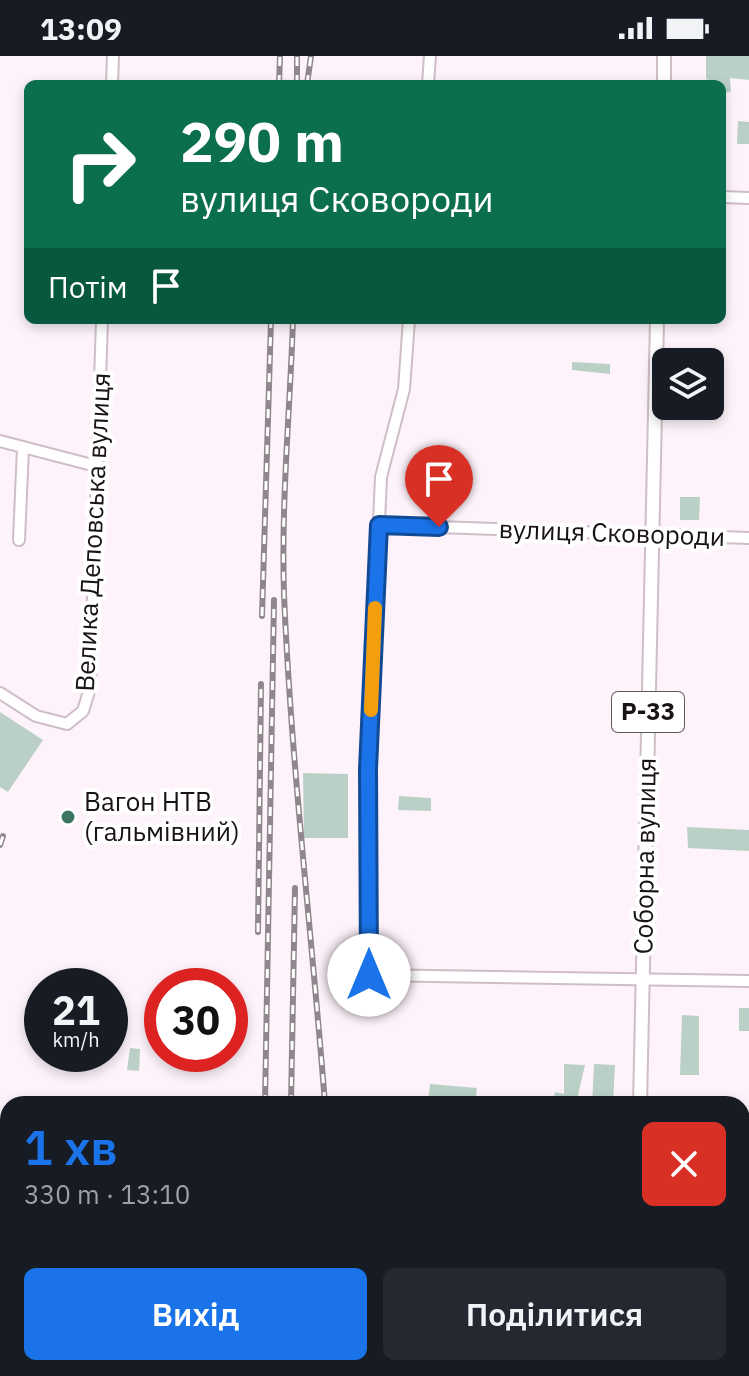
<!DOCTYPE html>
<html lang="uk">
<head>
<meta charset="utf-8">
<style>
	:root { --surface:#171b24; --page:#242831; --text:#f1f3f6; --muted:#9ea1a6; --accent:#1a73e8 }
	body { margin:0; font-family:"IBM Plex Sans",sans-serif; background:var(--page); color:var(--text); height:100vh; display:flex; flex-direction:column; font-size:30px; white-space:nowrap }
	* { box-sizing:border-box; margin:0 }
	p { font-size:26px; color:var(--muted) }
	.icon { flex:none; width:44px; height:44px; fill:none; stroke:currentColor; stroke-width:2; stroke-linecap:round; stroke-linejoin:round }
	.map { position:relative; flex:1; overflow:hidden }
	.sheet { position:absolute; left:0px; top:1040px; width:750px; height:280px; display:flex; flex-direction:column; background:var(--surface); border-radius:24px 24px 0 0; box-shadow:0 4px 12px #0003 }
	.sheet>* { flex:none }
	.hud { position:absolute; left:24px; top:24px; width:702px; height:244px; border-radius:12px; box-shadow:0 4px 12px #0003; background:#0b6e4f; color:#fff; overflow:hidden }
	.tools { position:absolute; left:652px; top:292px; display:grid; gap:16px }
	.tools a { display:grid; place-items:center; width:72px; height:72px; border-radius:12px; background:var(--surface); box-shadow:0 4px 12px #0003; font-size:40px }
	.speed { position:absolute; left:24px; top:912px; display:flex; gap:16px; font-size:40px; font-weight:700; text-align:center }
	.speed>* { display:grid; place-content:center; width:104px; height:104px; border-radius:50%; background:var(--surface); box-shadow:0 4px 12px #0003; line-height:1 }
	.speed small { font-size:20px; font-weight:400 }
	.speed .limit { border:12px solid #d22; background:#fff; color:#111 }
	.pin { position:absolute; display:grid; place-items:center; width:68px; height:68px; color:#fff; margin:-82px -34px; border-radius:50% 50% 50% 0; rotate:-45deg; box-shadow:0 0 8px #0007 }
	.pin .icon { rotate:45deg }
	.me { position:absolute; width:88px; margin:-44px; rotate:0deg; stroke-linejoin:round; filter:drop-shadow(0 0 6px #0008) }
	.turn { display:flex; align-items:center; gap:28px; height:168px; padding:0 24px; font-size:36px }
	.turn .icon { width:104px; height:104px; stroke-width:2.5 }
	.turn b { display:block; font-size:56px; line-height:68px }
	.then { display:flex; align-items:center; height:76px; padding:0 24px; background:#0003; gap:16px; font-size:30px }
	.round { display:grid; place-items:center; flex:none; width:84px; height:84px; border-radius:12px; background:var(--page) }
	.overview { display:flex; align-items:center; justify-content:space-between; height:136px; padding:0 24px }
	h1 { font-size:48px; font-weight:600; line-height:60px; color:var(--accent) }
	.cta { display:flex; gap:16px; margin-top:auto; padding:16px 24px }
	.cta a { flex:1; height:92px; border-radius:12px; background:var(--accent); color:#fff; font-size:32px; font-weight:600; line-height:92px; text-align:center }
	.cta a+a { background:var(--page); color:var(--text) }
	.status { display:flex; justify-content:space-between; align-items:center; height:56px; padding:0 40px; background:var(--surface); direction:ltr }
	.status svg { height:22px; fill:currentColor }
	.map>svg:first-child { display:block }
	.building { fill:#bad0c6 }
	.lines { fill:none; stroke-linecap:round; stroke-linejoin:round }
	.minor-casing { stroke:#cfbdc9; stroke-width:14 }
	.major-casing { stroke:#cfbdc9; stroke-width:16 }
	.path { stroke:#b8afb6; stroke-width:2; stroke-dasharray:4 6; stroke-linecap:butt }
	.minor { stroke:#fff; stroke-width:10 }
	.major { stroke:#fff; stroke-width:12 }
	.rail-casing { stroke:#90878d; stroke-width:6 }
	.rail { stroke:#fff; stroke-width:3; stroke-dasharray:9; stroke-linecap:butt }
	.route-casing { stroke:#114b97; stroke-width:20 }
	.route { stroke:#1a73e8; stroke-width:14 }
	.slow { stroke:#f59e0b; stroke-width:14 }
	.poi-dot { fill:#3b7661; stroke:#fff; stroke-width:3 }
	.labels { text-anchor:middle; stroke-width:8; stroke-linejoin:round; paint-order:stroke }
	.shield { fill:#fff; stroke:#5e595d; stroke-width:2 }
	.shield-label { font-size:24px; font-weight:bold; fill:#191217 }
	.street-label { font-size:26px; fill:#191217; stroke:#fff }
	.poi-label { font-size:26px; fill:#191217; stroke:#fff; text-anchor:start }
</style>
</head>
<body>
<div class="status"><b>13:09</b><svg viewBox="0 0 49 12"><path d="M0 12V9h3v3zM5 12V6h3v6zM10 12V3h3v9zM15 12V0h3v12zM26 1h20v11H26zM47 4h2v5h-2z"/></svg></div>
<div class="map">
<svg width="749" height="1320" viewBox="0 0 749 1320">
	<rect width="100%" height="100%" fill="#fef3fb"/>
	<!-- building -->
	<path class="building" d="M 706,0 L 749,0 L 749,24 L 730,22 L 731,36 L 722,37 L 722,28 L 706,23 Z
		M 738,65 L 749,66 L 749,88 L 737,88 Z
		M 572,306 L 610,308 L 610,318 L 572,314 Z
		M 680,441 L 700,441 L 699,464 L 680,464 Z
		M 0,656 L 43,684 L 8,736 L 0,731 Z
		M 303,717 L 348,718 L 348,782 L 304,782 Z
		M 399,740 L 431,742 L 431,755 L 398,754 Z
		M 687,771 L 749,774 L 749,795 L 688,792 Z
		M 739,952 L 749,952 L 749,975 L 739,975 Z
		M 682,959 L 699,960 L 699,1019 L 680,1019 Z
		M 130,992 L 140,993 L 139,1015 L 127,1014 Z
		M 564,1008 L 585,1009 L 576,1048 L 552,1048 L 555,1036 L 564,1038 Z
		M 594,1008 L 615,1009 L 613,1048 L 592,1048 Z
		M 430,1028 L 477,1032 L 475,1048 L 428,1048 Z
		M 1,1060 L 8,1060 L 8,1158 L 0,1158 Z"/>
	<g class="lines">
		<defs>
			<path id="minor" d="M 112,28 L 113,0
				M 428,28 L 430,0
				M 722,141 L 749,142
				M 409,264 L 404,333 L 381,421 L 368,713 L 369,919 L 749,925
				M 0,385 L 96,410
				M 379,469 L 749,482
				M 19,484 L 23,392
				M 0,637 L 36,660 L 67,668 L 83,655 L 90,632 L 102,264
				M 0,1205 L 8,1205
				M 97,1320 L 97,1312"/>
			<path id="major" d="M 664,28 L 664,0
				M 640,1048 L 657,264
				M 634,1320 L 634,1312"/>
		</defs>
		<!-- minor casing -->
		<use href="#minor" class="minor-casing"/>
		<!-- major casing -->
		<use href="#major" class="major-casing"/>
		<!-- path -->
		<path class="path" d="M 679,1312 L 713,1320"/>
		<!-- minor -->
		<use href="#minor" class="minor"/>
		<!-- major -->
		<use href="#major" class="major"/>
		<defs>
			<path id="rail" d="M 279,28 L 280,0
				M 297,28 L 297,0
				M 307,28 L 311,0
				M 293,264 C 290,355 281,446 284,538 C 291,708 312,878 325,1048
				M 262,560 L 271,264
				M 0,789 L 3,780
				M 258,876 L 261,628
				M 265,1048 L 274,544
				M 291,1048 L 295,832
				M 262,1312 L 263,1320
				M 285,1320 L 285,1312
				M 332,1320 L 332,1312"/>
		</defs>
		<!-- rail casing -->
		<use href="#rail" class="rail-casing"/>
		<!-- rail -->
		<use href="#rail" class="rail"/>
	</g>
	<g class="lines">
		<defs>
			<path id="route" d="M 369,919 L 368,713 L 379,469 L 439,471"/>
		</defs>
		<!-- route casing -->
		<use href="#route" class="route-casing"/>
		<!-- route -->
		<use href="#route" class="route"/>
		<!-- slow -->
		<path class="slow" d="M 371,654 L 375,552"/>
	</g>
	<!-- markers -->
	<circle class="poi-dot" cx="68" cy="761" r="8"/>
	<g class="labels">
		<!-- shield labels -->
		<rect class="shield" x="612" y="636" width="72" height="40" rx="6"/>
		<g class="shield-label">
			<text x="648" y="664">Р-33</text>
		</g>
		<!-- street labels -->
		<g class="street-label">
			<text transform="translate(93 476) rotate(-87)" y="9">Велика Деповська вулиця</text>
			<text transform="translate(612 477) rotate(2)" y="9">вулиця Сковороди</text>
			<text transform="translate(645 800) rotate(-89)" y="9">Соборна вулиця</text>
		</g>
		<!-- poi labels -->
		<g class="poi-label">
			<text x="84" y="755">Вагон НТВ<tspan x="84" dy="30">(гальмівний)</tspan></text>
		</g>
	</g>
</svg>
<div class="tools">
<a><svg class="icon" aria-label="layers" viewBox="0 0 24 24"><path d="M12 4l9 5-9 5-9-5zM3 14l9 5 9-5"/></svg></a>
</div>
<div class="speed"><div>21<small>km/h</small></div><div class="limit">30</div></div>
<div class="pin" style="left:439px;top:471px;background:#d93025"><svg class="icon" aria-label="arrive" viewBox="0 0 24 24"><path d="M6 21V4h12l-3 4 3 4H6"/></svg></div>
<svg class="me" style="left:369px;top:919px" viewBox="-20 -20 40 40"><circle r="19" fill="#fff"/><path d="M0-13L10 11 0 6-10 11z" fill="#1a73e8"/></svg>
<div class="hud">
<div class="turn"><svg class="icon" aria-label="right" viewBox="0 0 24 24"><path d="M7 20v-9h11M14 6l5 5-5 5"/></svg><div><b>290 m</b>вулиця Сковороди</div></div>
<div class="then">Потім<svg class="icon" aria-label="arrive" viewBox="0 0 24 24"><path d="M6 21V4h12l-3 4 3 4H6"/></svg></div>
</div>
<section class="sheet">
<div class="overview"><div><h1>1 хв</h1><p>330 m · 13:10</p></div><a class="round" style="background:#d93025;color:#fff"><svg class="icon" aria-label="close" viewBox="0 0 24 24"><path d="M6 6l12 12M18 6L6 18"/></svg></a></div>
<div class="cta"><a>Вихід</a><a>Поділитися</a></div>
</section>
</div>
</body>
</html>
